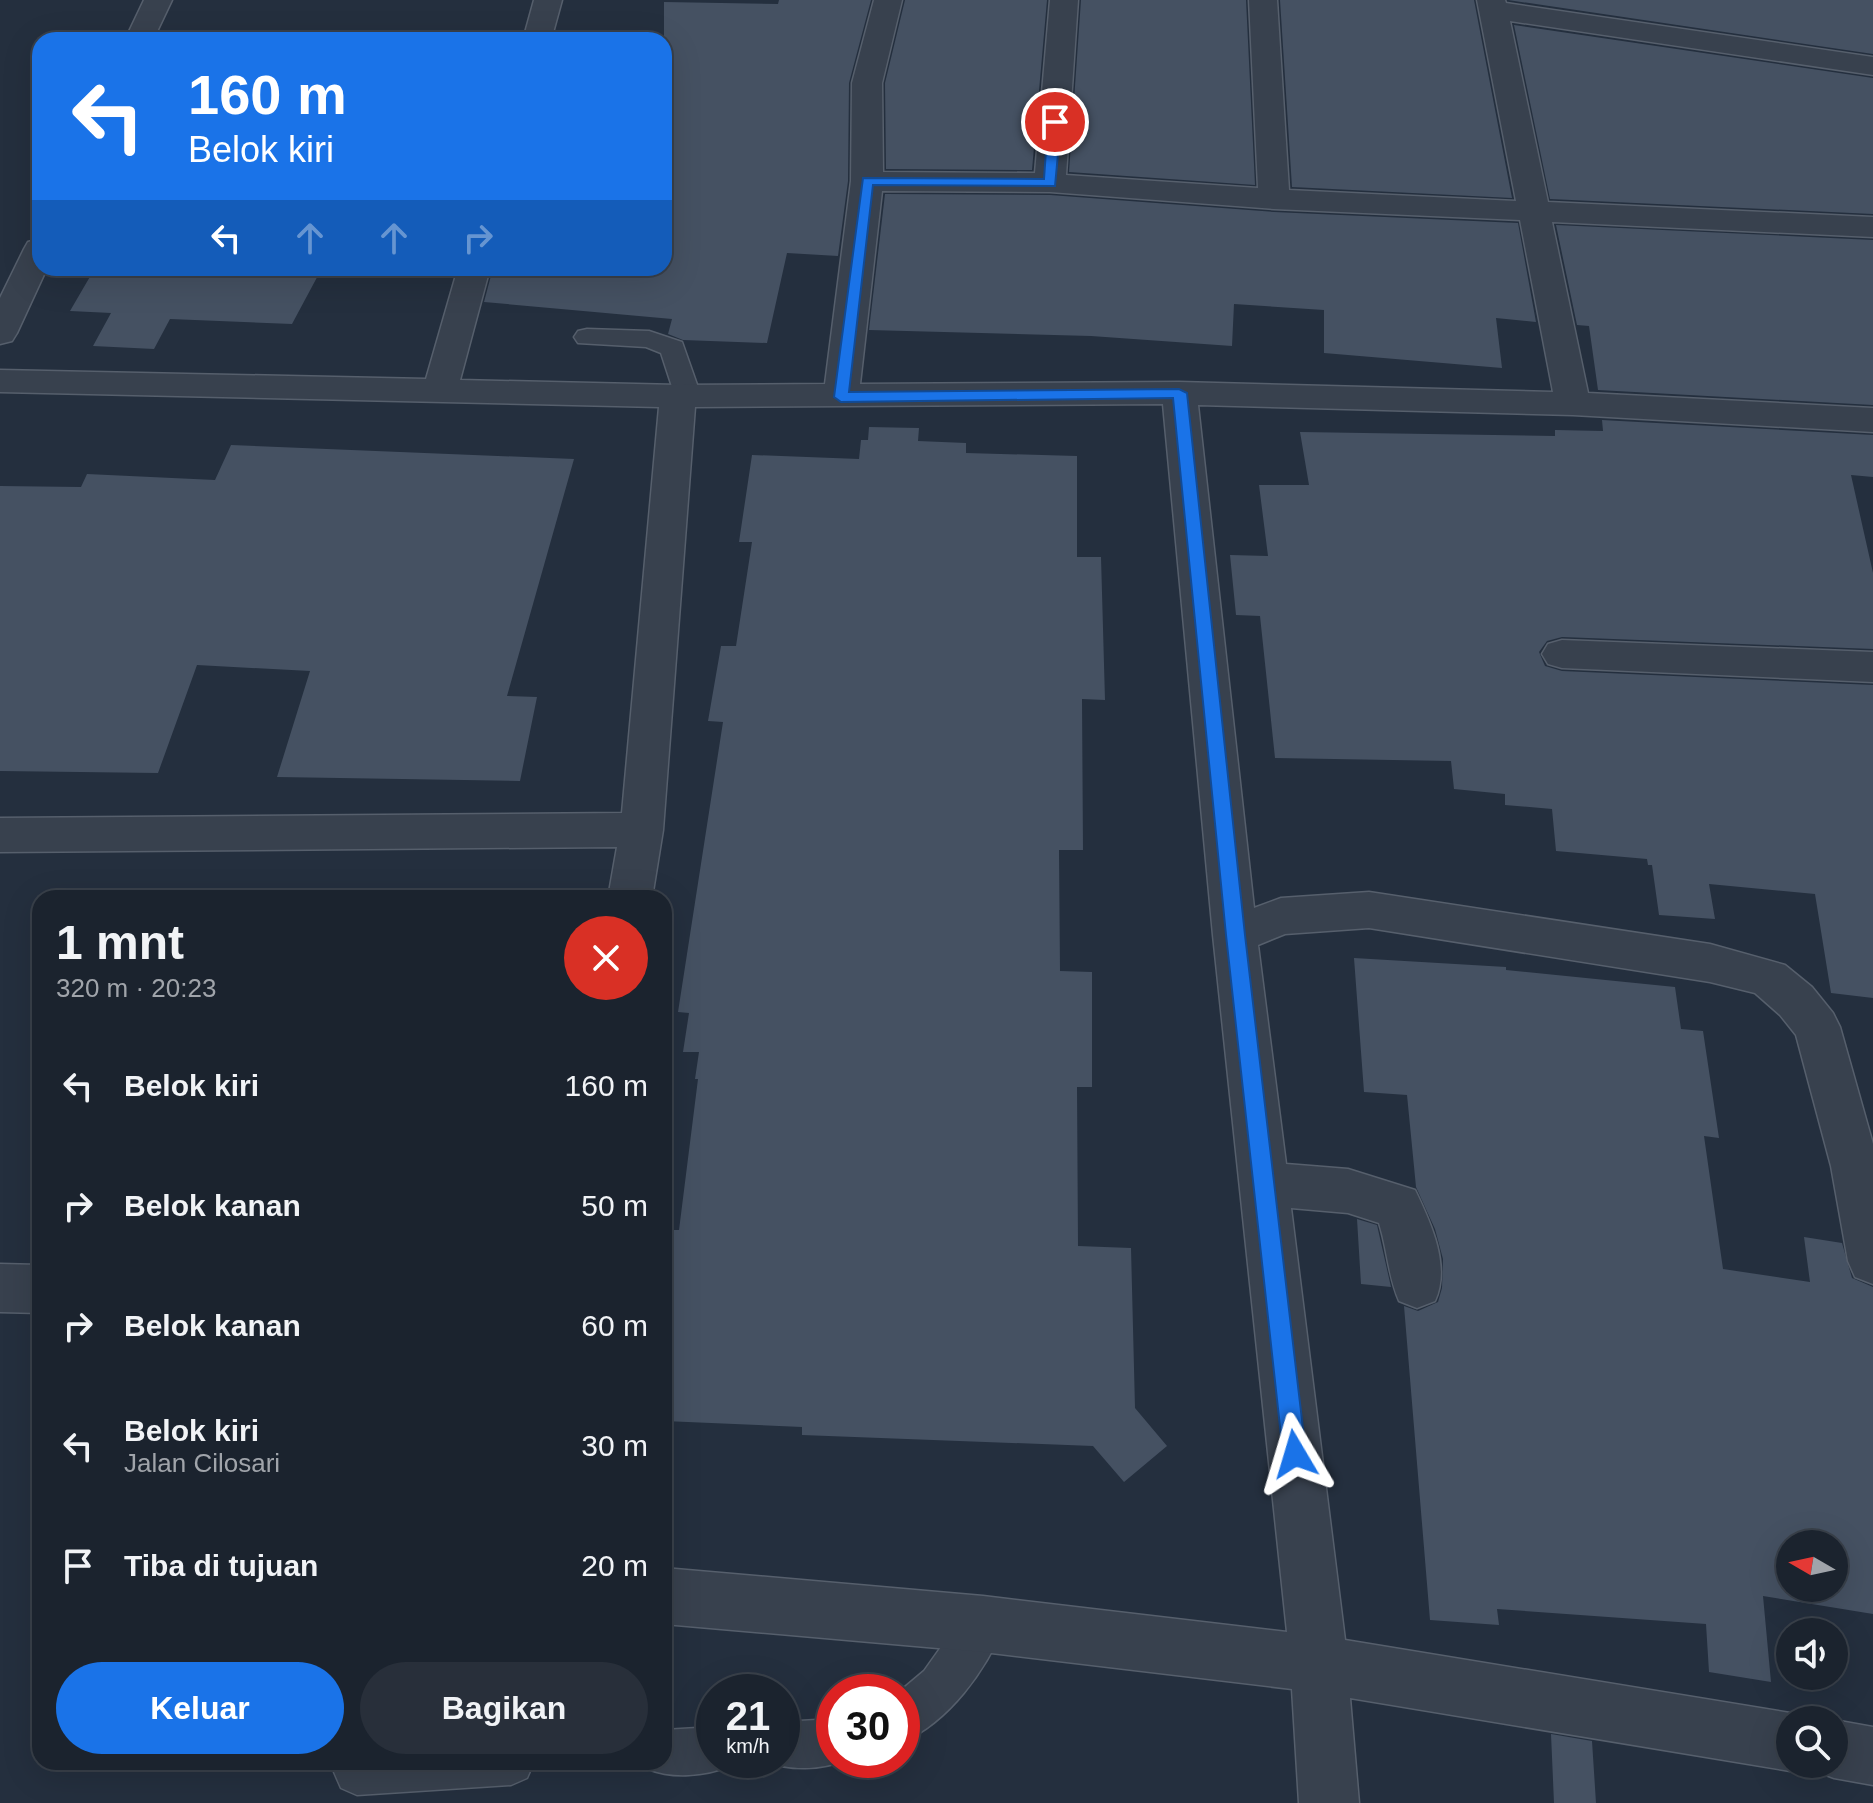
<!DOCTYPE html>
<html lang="id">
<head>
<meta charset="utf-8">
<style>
	:root { --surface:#1b232e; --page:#282f3a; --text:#f1f3f6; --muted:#a0a4aa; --line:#39404a; --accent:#1a73e8 }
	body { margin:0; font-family:Arial,sans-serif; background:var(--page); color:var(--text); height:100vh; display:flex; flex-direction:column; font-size:30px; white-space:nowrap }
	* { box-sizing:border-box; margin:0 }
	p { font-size:26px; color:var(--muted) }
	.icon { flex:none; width:44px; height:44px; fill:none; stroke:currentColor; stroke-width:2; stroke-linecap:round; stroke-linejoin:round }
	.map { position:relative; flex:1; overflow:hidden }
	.sheet { position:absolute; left:32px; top:890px; width:640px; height:880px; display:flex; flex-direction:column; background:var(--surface); border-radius:24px; box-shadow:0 8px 32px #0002,0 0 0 2px var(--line) }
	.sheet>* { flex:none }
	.banner { position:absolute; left:32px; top:32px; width:640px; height:244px; border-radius:24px; box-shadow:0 8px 32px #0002,0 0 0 2px var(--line); background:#1a73e8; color:#fff; overflow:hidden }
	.needle { width:52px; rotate:279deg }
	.fabs { position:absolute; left:1776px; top:1530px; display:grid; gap:16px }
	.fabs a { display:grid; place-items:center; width:72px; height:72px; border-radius:50%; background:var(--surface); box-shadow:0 8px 32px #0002,0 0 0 2px var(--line); font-size:40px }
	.speed { position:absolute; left:696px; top:1674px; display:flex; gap:16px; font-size:40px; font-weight:700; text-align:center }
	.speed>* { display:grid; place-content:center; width:104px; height:104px; border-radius:50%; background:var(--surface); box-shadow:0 8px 32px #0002,0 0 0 2px var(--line); line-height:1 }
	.speed small { font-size:20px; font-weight:400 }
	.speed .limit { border:12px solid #d22; background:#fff; color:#111 }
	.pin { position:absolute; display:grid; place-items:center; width:68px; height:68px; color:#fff; margin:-34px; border:4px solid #fff; border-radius:50%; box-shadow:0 2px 8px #0007 }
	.me { position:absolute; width:88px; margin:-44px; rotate:353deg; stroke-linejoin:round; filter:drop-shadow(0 0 6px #0008) }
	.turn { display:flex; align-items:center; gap:28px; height:168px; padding:0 24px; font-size:36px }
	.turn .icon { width:104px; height:104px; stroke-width:2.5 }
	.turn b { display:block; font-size:56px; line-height:68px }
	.lanes { display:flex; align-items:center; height:76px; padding:0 24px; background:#0003; justify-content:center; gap:40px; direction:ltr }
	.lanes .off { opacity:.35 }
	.round { display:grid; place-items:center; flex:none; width:84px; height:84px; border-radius:42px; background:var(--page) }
	.summary { display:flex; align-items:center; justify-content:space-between; height:136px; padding:0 24px }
	h1 { font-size:48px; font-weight:700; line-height:60px }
	.action { display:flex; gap:16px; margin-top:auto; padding:16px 24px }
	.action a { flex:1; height:92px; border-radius:48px; background:var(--accent); color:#fff; font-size:32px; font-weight:700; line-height:92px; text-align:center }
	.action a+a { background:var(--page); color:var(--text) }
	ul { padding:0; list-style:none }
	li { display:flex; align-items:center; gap:24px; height:120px; padding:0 24px }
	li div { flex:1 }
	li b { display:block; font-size:30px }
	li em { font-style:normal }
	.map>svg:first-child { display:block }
	.building { fill:#455162; fill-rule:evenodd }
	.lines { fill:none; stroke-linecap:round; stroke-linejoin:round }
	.lane-casing { stroke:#565f6c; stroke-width:3 }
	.street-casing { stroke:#565f6c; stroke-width:3 }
	.lane { fill:#38414e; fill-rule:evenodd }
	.street { fill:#38414e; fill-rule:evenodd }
	.route { fill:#1a73e8; stroke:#114b97; stroke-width:2 }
</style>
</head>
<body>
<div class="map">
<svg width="1873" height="1803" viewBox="0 0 1873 1803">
	<rect width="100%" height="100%" fill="#242f3e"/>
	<!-- building -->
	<path class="building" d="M 779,0 L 871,0 L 849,83 L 848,181 L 838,256 L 787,253 L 767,343 L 683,340 L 668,334 L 672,319 L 484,302 L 493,268 L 664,268 L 664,2 L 778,4 Z
		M 905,0 L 1047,0 L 1032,170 L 886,169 L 885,83 Z
		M 1081,0 L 1246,0 L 1255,185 L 1069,172 Z
		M 1280,0 L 1474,0 L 1512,198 L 1292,187 Z
		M 1508,0 L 1873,0 L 1873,54 Z
		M 1514,25 L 1873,78 L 1873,214 L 1550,199 Z
		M 885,194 L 1050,195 L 1274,212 L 1518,223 L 1536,322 L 1496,318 L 1502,368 L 1324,353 L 1324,310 L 1234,304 L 1232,346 L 1091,336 L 869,330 Z
		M 1556,225 L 1873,240 L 1873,405 L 1598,390 L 1589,326 L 1577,325 Z
		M 95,268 L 252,272 L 254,268 L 322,268 L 292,324 L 170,319 L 154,349 L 93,346 L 111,313 L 70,311 Z
		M 1602,420 L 1873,435 L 1873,477 L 1851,475 L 1873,573 L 1873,649 L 1562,637 L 1547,641 L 1539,652 L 1545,666 L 1562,671 L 1873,685 L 1873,998 L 1831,993 L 1815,894 L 1709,884 L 1715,919 L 1659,915 L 1652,865 L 1648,865 L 1647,859 L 1556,851 L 1552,809 L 1505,805 L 1505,794 L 1454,789 L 1451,761 L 1275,758 L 1260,616 L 1236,615 L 1230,555 L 1268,556 L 1259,485 L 1309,485 L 1300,432 L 1555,436 L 1555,430 L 1603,431 Z
		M 869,427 L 919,428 L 918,441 L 966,443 L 966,453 L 1077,456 L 1077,557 L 1101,557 L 1105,700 L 1082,699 L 1083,850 L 1059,850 L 1060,971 L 1092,972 L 1092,1087 L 1077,1087 L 1078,1246 L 1131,1248 L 1135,1408 L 1167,1446 L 1124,1482 L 1093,1446 L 802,1435 L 802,1427 L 664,1421 L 664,1384 L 674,1313 L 664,1313 L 664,1265 L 669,1230 L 679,1230 L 698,1079 L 695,1079 L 699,1052 L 683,1052 L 689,1013 L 678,1012 L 723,722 L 708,721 L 721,646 L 736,646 L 752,542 L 739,542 L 752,455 L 859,459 L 861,440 L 868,440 Z
		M 231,445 L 574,459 L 507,696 L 537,697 L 520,781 L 277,777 L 310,671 L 197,665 L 158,773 L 0,771 L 0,486 L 81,487 L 87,474 L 215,480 Z
		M 1354,958 L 1506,967 L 1506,970 L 1675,987 L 1681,1029 L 1703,1031 L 1719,1138 L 1704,1136 L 1723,1269 L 1810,1282 L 1804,1237 L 1842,1243 L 1852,1278 L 1873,1287 L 1873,1614 L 1763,1596 L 1771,1682 L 1709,1672 L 1706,1624 L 1497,1609 L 1499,1625 L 1430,1620 L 1404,1306 L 1418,1311 L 1438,1302 L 1442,1288 L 1443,1259 L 1435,1229 L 1416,1187 L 1407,1095 L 1364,1092 ZM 1790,1544 L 1834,1544 L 1834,1588 L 1790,1588 Z
		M 1357,1219 L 1377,1225 L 1391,1287 L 1361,1284 Z
		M 1551,1734 L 1592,1741 L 1596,1803 L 1554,1803 Z"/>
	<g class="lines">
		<defs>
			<path id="lane" d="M 587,329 L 649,331 L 682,342 L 701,396 L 697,402 L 687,405 L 677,402 L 661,353 L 646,347 L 578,343 L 574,337 L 578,331 Z
				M 983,1602 L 998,1609 L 1005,1624 C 986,1670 949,1722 902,1742 L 902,1692 L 899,1692 L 924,1671 L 968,1609 Z
				M 834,1719 L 834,1760 L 845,1760 C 822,1770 789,1771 766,1761 L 782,1760 L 782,1722 Z
				M 714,1727 L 714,1760 L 733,1760 L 730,1766 C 705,1776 673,1779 648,1769 L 645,1762 L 664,1762 L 664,1730 Z
				M 338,1762 L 534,1762 L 527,1778 L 511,1785 L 357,1795 L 341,1788 L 334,1772 Z"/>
			<path id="street" d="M 144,0 L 172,0 L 153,40 L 125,40 Z
				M 534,0 L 562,0 L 551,40 L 523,40 Z
				M 874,0 L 902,0 L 882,83 L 883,172 L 1035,173 L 1050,0 L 1078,0 L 1066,175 L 1258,188 L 1249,0 L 1277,0 L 1289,190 L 1516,201 L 1477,0 L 1505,0 L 1506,3 L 1873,57 L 1873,75 L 1510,21 L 1548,202 L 1873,217 L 1873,237 L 1552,222 L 1588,393 L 1873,408 L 1873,432 L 1573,415 L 1198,405 L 1254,908 L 1281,898 L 1369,892 L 1710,944 L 1785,965 L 1812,987 L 1833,1013 L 1840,1027 L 1873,1144 L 1873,1284 L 1855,1277 L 1848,1261 L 1831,1166 L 1796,1035 L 1780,1015 L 1755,993 L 1710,982 L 1369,928 L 1285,934 L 1258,945 L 1286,1164 L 1348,1169 L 1415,1190 C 1431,1223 1451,1266 1435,1301 L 1417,1308 L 1399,1301 C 1388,1276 1387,1248 1379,1223 L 1348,1213 L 1291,1208 L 1345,1640 L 1790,1713 L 1808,1720 L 1790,1720 L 1790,1764 L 1808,1764 L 1790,1771 L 1350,1698 L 1359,1803 L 1299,1803 L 1292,1689 L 983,1652 L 664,1624 L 664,1568 L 983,1596 L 1287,1632 L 1213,935 L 1163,404 L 695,407 L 663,830 L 652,898 L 608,898 L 617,847 L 0,852 L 0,818 L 622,813 L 659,407 L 0,392 L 0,370 L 426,379 L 458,268 L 490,268 L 460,380 L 678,385 L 825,384 L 851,181 L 852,83 ZM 882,191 L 1050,192 L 1274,209 L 1520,220 L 1553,392 L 1179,382 L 860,384 Z
				M 40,239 L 40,268 L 47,268 L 17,333 L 12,341 L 0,344 L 0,298 L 24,249 L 28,242 Z
				M 1562,640 L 1873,652 L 1873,682 L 1562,668 L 1548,664 L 1542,654 L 1548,644 Z
				M 0,1264 L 40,1265 L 40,1313 L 0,1312 Z
				M 1833,1720 L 1834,1720 L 1873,1727 L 1873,1785 L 1834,1778 L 1813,1770 L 1811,1764 L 1834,1764 Z"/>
		</defs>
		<!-- lane casing -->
		<use href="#lane" class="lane-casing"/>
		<!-- street casing -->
		<use href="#street" class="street-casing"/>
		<!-- lane -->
		<use href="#lane" class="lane"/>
		<!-- street -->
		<use href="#street" class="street"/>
	</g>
	<!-- route -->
	<path class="route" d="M 1055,118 L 1061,122 L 1055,186 L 873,185 L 849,392 L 1179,389 L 1187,393 L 1245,935 L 1306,1454 L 1302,1462 L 1295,1465 L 1287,1462 L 1283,1454 L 1226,935 L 1173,398 L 841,402 L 834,397 L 863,178 L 1044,179 L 1048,122 Z"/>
</svg>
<div class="fabs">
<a><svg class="needle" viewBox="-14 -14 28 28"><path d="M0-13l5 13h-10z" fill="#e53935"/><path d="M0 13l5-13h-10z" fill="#a0a4aa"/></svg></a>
<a><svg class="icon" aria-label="sound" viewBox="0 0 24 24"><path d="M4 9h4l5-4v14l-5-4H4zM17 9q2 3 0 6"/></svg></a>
<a><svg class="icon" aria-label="search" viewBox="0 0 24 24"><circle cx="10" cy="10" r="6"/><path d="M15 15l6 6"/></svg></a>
</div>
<div class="speed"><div>21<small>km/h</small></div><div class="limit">30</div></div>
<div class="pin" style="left:1055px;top:122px;background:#d93025"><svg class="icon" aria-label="arrive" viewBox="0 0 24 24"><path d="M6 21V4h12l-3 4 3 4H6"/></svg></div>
<svg class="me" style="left:1295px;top:1454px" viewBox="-20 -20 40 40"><path d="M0-17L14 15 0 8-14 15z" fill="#1a73e8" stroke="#fff" stroke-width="4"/></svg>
<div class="banner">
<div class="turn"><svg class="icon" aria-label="left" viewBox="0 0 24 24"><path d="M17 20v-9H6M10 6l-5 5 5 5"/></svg><div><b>160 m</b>Belok kiri</div></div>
<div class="lanes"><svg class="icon" aria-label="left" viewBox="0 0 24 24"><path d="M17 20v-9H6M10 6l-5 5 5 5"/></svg><svg class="icon off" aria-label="ahead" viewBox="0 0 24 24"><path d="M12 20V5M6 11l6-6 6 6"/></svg><svg class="icon off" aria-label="ahead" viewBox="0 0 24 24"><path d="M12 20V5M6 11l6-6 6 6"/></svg><svg class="icon off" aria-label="right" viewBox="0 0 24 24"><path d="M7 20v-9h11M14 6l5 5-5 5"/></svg></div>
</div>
<section class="sheet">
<div class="summary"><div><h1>1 mnt</h1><p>320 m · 20:23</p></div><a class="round" style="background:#d93025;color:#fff"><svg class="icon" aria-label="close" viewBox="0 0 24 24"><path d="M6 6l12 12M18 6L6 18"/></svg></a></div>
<ul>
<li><svg class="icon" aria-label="left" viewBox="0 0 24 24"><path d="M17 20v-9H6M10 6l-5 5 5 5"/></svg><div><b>Belok kiri</b></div><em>160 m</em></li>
<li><svg class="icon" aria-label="right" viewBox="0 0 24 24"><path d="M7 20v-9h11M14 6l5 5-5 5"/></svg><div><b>Belok kanan</b></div><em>50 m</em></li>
<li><svg class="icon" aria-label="right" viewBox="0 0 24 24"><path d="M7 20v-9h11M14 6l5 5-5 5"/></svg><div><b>Belok kanan</b></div><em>60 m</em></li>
<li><svg class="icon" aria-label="left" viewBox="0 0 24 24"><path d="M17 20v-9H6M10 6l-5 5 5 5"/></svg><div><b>Belok kiri</b><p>Jalan Cilosari</p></div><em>30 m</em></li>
<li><svg class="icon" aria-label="arrive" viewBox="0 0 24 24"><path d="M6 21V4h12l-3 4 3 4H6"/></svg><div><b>Tiba di tujuan</b></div><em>20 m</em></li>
</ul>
<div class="action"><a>Keluar</a><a>Bagikan</a></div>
</section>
</div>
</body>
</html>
